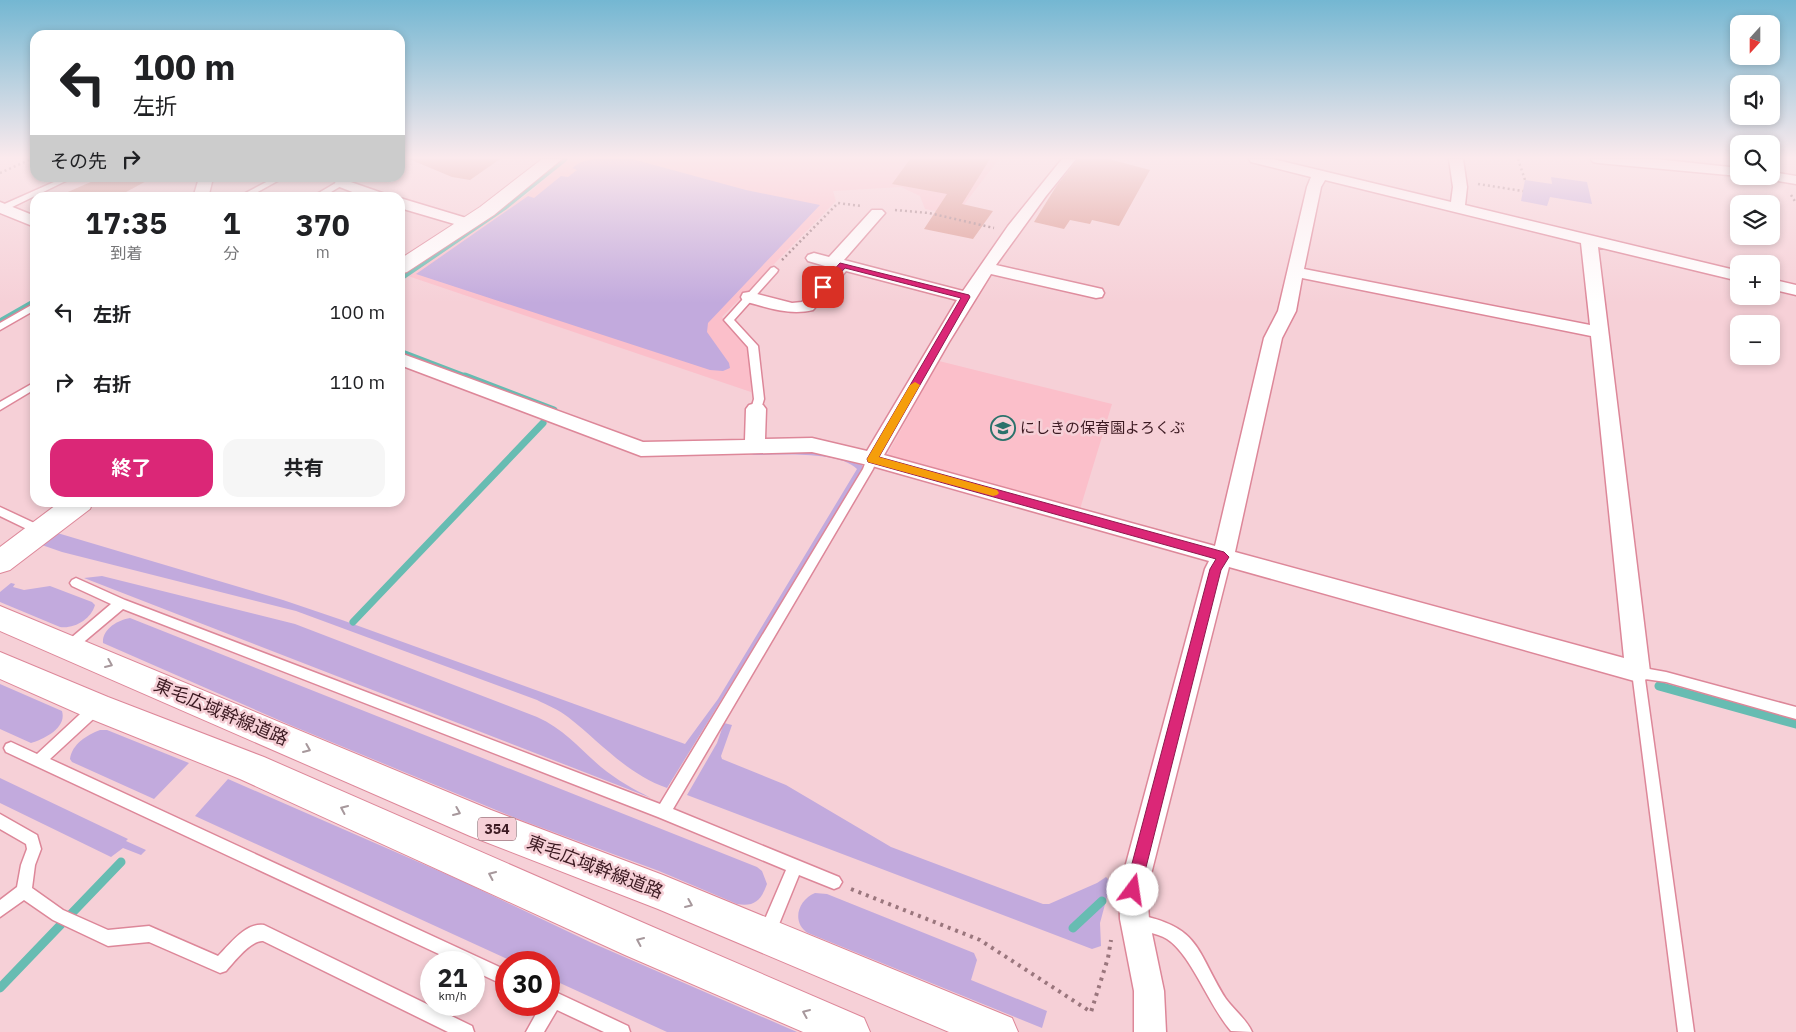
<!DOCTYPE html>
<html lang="ja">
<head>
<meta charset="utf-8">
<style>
	:root { --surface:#fff; --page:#f6f6f6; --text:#202124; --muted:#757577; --accent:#db2777 }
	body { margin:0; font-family:"IBM Plex Sans","Noto Sans JP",sans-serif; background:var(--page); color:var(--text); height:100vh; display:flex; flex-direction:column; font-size:19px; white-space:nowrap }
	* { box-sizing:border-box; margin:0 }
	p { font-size:16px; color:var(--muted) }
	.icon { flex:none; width:28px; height:28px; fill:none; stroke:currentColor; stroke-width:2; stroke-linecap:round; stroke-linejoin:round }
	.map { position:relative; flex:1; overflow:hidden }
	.details { position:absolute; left:30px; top:192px; width:375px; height:315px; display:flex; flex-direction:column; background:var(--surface); border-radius:15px; box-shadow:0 2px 8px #0003 }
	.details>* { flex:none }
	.banner { position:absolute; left:30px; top:30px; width:375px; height:152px; border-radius:15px; box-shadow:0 2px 8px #0003; background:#fff; color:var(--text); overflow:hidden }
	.needle { width:32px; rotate:201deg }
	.buttons { position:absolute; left:1730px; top:15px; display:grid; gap:10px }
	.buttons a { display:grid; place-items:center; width:50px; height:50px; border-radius:10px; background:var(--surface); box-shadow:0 2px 8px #0003; font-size:25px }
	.speed { position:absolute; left:420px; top:951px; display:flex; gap:10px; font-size:25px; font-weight:700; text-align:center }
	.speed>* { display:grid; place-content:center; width:65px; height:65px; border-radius:50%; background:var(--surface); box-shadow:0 2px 8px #0003; line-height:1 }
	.speed small { font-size:12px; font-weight:400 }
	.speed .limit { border:8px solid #d22; background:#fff; color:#111 }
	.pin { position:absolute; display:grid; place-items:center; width:42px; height:42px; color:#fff; margin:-21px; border-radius:10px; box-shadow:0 2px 8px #0006 }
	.me { position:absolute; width:55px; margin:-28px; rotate:14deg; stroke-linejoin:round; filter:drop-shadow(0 0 4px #0008) }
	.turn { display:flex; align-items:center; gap:18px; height:105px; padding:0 20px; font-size:22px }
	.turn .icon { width:65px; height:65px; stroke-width:2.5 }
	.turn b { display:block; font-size:35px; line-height:42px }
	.then { display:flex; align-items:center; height:48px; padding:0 20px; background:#0003; gap:10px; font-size:19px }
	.eta { display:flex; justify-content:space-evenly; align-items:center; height:85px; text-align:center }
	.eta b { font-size:30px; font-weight:700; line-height:35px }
	.button { display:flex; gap:10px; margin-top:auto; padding:10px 20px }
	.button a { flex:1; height:58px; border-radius:15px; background:var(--accent); color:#fff; font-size:20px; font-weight:700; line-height:58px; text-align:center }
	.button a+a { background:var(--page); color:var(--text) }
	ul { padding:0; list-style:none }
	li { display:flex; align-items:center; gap:15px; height:70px; padding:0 20px }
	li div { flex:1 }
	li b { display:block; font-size:19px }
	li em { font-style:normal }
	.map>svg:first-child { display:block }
	.built { fill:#fbbfca }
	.green { fill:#c2aadd }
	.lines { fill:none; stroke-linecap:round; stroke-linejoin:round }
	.stream-far2 { stroke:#67bcb2; stroke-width:5 }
	.stream-far1 { stroke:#67bcb2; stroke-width:7 }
	.stream { stroke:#67bcb2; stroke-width:9 }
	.building { fill:#db978f }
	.lane-casing { stroke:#dd8799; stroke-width:3 }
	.street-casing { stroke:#dd8799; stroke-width:3 }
	.secondary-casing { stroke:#dd8799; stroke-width:2 }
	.highway-casing { stroke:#dd8799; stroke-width:2 }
	.path-far1 { stroke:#9a767d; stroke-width:2.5; stroke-dasharray:2 3; stroke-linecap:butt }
	.path { stroke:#9a767d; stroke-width:4; stroke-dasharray:3 5; stroke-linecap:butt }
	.lane { fill:#fff; fill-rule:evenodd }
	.street { fill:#fff; fill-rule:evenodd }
	.secondary { fill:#fff; fill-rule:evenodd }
	.highway { fill:#fff; fill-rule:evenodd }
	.oneway { stroke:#a7989c }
	.route { fill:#db2777; stroke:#8e194d }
	.slow { fill:#f59e0b }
	.labels { text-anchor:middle; stroke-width:5; stroke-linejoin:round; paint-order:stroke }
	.shield { fill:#f6d0d7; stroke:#745158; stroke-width:1 }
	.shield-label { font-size:14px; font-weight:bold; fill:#3c1a22 }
	.poi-label { font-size:15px; fill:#3c1a22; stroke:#f6d0d7; text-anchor:start }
	.near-street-label { font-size:18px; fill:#3c1a22; stroke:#f6d0d7 }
</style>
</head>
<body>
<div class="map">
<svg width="1796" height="1032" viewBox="0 0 1796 1032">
	<rect width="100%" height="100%" fill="#f6d0d7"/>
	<!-- built -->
	<path class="built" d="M 568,159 L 999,159 L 956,215 L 925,209 L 920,196 L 901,187 L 833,191 L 836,201 L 722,317 L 747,346 L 751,362 L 751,392 L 408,276 L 527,194 Z
		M 939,361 L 1112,404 L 1080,509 L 889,459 L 888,453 Z"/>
	<!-- green -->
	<path class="green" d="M 594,159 L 632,159 L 746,190 L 820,205 L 708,323 L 707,332 L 729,363 L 730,368 L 723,371 L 710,370 L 416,274 L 528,196 L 534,198 L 561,176 L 568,177 L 577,170 L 572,168 L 581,162 Z
		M 1551,177 L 1587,182 L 1592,204 L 1550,197 L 1547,206 L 1521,201 L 1525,180 L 1552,184 Z
		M 810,452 L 862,465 L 864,469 L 667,788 C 627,774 600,742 568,717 C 559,710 547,705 537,700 L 296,611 L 62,552 L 39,544 L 54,532 L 283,600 L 342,620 L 685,744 L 718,699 L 857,469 C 839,451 779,455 754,455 L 751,454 Z
		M 102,576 L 295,624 L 537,717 C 564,729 580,749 601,767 C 617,780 633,789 651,798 L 84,578 Z
		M 11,583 L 15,584 L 13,587 L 24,590 L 50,586 L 92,602 L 95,605 C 91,619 75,629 60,627 L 0,602 L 0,592 Z
		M 130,618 L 757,867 L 762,871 L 767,884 C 761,900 755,907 737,904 L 659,871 L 518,819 L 290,725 L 103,643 C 102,629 118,620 130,618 Z
		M 0,684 L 62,711 C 67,728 44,739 31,743 L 0,729 Z
		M 724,723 L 732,725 L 721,756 L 722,759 L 786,785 L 891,847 L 1043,904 L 1049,904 L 1097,883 L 1106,877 L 1111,882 L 1100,923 L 1101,946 L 1092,949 L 687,795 L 717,743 Z
		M 100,730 L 107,730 L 189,763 L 154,799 L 72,762 L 70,759 C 72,744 87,735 100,730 Z
		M 0,778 L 128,839 L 126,841 L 146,850 L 141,855 L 123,848 L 111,857 L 0,803 Z
		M 228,779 L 462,881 L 590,942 L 797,1032 L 667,1032 L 549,978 L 549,962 L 514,962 L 195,816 Z
		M 815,893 L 827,894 L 974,953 L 977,960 L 971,980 L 1047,1011 L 1042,1028 L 808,933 C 791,922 798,900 815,893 Z"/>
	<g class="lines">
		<!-- stream-far2 -->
		<path class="stream-far2" d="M 400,279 L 504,208 L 565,159
			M 0,321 L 35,301
			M 400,351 L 468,377"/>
		<!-- stream-far1 -->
		<path class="stream-far1" d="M 465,376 L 554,410
			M 353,622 L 543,423"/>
		<!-- stream -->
		<path class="stream" d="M 1659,686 L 1796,724
			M 1073,928 L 1102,901
			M 0,988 L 121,862"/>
	</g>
	<!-- building -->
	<path class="building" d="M 409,159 L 500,159 L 470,180 L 452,177 Z
		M 910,159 L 990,159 L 962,204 L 993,211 L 973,239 L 924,229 L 947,194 L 892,184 Z
		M 1078,159 L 1109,159 L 1150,170 L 1119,226 L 1092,220 L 1090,224 L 1070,220 L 1064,229 L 1034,222 L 1057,185 Z
		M 100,178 L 152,178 L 115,198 L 54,198 Z"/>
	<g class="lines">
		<defs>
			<path id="lane" d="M 63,178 L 72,178 L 6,210 L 0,209 L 0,206 Z
				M 274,178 L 283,178 L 247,198 L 236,198 Z
				M 339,181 L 346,183 L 321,198 L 310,198 Z
				M 774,267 L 778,270 L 777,272 L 734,320 L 758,346 L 764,399 L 761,409 L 756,412 L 751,409 L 754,399 L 748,347 L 724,320 L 771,268 Z
				M 35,303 L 35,310 L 0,330 L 0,323 Z
				M 35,382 L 35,389 L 0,410 L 0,402 Z
				M 872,455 L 877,459 L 873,469 L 673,809 L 839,877 L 842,882 L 839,887 L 834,889 L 799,875 L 773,939 L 767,941 L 761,939 L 759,933 L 786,870 L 658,817 L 123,609 L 73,651 L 69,652 L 65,651 L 63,647 L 65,643 L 111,604 L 72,586 L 70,583 L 72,580 L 76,578 L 125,600 L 660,804 L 863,469 L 868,456 Z
				M 0,507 L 45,528 L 47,531 L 45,534 L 37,534 L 0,516 Z
				M 1638,667 L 1666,672 L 1796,707 L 1796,719 L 1666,682 L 1645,679 L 1694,1032 L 1678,1032 L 1632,672 L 1633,668 Z
				M 97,701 L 102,703 L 104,707 L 102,711 L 50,759 L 506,970 L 506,986 L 474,971 L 474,962 L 456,962 L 6,752 L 4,748 L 6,744 L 11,742 L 37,754 L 92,703 Z
				M 0,814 L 37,835 L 41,849 L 35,865 L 32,888 L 63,910 L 108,930 L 149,926 L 218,956 C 230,944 246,922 264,925 L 472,1026 L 474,1032 L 448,1032 L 263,941 C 251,940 234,962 226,971 L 220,973 L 149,942 L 108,946 L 53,920 L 24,900 L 0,917 L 0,900 L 17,887 L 21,865 L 27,849 L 26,844 L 0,829 Z
				M 1135,914 C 1201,927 1195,949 1226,999 C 1234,1010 1247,1020 1252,1032 L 1231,1031 C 1209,1006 1191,954 1167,939 C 1156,932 1141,932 1130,927 L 1127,922 L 1130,917 Z
				M 549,989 L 628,1026 L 630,1032 L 604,1032 L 557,1010 L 544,1032 L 526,1032 L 541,1005 L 549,1005 Z"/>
			<path id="street" d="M 1062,159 L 1076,159 L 1046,196 L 996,265 L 1102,289 L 1104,293 L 1102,297 L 1096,298 L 991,274 L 949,342 L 884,455 L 1215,546 L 1264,338 L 1278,311 L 1307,187 L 1311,177 L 1251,162 L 1249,159 L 1273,159 L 1451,202 L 1453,187 L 1449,159 L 1463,159 L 1467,187 L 1465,205 L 1739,271 L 1739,281 L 1598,247 L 1650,672 L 1647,679 L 1638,682 L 1229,567 L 1147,890 L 1149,919 L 1164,991 L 1166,1032 L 1134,1032 L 1134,991 L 1120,919 L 1119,890 L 1205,569 L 1209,561 L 872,466 L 812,452 L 641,456 L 400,365 L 400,353 L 643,442 L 745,440 L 746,409 L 749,405 L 756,403 L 763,405 L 766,409 L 765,439 L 812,438 L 867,451 L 957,300 L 846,271 L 813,310 C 789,316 767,307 743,301 L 741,297 L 743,293 L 749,292 L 792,303 L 802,302 L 832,268 L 808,261 L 806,258 L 808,255 L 814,253 L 829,257 L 872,210 L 882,210 L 885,213 L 844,260 L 963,291 L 1008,226 ZM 1325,180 L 1581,243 L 1590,325 L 1304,269 L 1321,187 ZM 1302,278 L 1591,336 L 1624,658 L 1235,552 L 1282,338 L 1296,311 Z
				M 1591,159 L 1656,159 L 1739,168 L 1739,176 L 1598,163 L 1593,162 Z
				M 1771,172 L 1796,176 L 1796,184 L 1766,179 L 1764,176 L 1771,176 Z
				M 199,178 L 213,178 L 208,198 L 193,198 Z
				M 342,179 L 388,195 L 390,198 L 368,198 L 337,186 L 335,183 L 337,180 Z
				M 400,198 L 473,220 L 476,223 L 473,226 L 468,228 L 400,208 Z
				M 0,202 L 35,216 L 35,227 L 0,213 Z
				M 1771,279 L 1796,285 L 1796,295 L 1771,289 Z"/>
			<path id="secondary" d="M 542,159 L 562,159 L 494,215 L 407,272 L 400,274 L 400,259 L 480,207 Z
				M 60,502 L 93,502 L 90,509 L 10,570 L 0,573 L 0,547 Z"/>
			<path id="highway" d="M 0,606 L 491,810 L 663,875 L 1012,1018 L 1018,1032 L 949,1032 L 658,909 L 470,836 L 0,631 Z
				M 0,652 L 108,697 L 264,757 L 653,927 L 864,1018 L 870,1032 L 803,1032 L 625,955 L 240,779 L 86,717 L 0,679 Z"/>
		</defs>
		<!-- lane casing -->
		<use href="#lane" class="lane-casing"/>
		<!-- street casing -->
		<use href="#street" class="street-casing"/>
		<!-- secondary casing -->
		<use href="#secondary" class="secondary-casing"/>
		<!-- highway casing -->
		<use href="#highway" class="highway-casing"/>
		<!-- path-far1 -->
		<path class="path-far1" d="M 1518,159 L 1525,180
			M 0,173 L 31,159
			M 1478,184 L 1523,191
			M 1791,195 L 1796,203
			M 895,210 L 929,213 L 994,228
			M 782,260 L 838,203 L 861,206"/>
		<!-- path -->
		<path class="path" d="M 851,889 L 980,940 L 1091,1012 L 1108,958 L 1111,940"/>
		<!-- lane -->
		<use href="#lane" class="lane"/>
		<!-- street -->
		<use href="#street" class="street"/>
		<!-- secondary -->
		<use href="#secondary" class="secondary"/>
		<!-- highway -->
		<use href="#highway" class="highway"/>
	</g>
	<!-- one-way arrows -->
	<defs><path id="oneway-chevron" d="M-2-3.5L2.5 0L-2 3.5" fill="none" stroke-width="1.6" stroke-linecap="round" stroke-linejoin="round" transform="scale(1.25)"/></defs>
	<g class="oneway">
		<use href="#oneway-chevron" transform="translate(109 664) rotate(23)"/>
		<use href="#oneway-chevron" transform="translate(307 749) rotate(23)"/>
		<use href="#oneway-chevron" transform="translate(344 809) rotate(-156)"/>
		<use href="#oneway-chevron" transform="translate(457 812) rotate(23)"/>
		<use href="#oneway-chevron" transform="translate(492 875) rotate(-156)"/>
		<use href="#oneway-chevron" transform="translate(689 904) rotate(23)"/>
		<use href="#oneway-chevron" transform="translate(640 941) rotate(-156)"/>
		<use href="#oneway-chevron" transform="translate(806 1013) rotate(-157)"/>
	</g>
	<!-- sky -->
	<linearGradient id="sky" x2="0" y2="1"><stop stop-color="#74b7d2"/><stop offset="0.52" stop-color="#fbeaed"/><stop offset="1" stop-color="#fbeaed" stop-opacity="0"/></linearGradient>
	<rect width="1796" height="303" fill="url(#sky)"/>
	<!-- route -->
	<path class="route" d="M 840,263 L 969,295 L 970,297 L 879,457 L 1224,552 L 1229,557 L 1221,570 L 1139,895 L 1133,898 L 1128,895 L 1125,890 L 1210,569 L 1216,559 L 868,462 L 867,459 L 961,298 L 845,268 L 826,289 L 820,289 L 820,285 Z"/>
	<!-- slow -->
	<path class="slow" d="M 915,382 L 920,385 L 879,457 L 997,490 L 999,493 L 997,495 L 993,496 L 868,462 L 867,459 L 910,385 Z"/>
	<!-- icons -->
	<defs>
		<symbol id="school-ring" viewBox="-11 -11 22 22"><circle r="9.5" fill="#f6d0d7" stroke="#2a726b" stroke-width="1.5"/><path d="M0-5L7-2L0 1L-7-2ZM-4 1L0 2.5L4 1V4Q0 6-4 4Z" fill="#2a726b"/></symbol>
	</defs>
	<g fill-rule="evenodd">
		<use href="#school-ring" x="989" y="414" width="28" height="28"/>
	</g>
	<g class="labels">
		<!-- shield labels -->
		<rect class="shield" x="478" y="817.5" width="38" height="23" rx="4"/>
		<g class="shield-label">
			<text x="497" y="834">354</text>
		</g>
		<!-- poi labels -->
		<g class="poi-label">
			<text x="1020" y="433">にしきの保育園よろくぶ</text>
		</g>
		<!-- near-street labels -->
		<g class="near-street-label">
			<text transform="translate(221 712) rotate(23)" y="6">東毛広域幹線道路</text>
			<text transform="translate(595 867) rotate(21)" y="6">東毛広域幹線道路</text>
		</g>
	</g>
</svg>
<div class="buttons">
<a><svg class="needle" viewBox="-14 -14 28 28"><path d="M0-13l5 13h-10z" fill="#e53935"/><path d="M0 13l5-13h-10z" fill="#757577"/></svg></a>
<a><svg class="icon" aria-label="sound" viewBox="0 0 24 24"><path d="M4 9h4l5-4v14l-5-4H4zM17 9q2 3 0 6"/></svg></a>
<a><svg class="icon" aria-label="search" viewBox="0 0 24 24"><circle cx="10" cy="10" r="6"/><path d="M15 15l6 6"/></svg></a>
<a><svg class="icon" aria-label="layers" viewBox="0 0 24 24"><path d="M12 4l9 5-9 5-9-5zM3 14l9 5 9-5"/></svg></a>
<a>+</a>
<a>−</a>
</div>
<div class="speed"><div>21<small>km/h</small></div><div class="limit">30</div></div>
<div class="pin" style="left:823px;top:287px;background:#d93025"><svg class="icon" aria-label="arrive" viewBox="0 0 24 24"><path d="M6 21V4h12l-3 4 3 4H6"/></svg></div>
<svg class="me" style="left:1133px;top:890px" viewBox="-20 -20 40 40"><circle r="19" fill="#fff"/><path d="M0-13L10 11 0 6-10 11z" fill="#db2777"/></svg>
<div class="banner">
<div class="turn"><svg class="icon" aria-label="left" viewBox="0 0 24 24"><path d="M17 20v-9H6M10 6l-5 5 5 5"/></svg><div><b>100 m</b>左折</div></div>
<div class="then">その先<svg class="icon" aria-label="right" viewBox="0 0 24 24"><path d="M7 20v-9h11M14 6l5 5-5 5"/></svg></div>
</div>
<section class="details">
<div class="eta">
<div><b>17:35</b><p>到着</p></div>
<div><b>1</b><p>分</p></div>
<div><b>370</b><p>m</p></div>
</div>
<ul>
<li><svg class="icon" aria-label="left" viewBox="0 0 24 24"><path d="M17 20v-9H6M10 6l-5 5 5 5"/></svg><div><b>左折</b></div><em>100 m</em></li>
<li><svg class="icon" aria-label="right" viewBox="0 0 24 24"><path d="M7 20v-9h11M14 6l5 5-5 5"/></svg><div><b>右折</b></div><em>110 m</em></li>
</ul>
<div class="button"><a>終了</a><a>共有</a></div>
</section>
</div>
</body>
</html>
